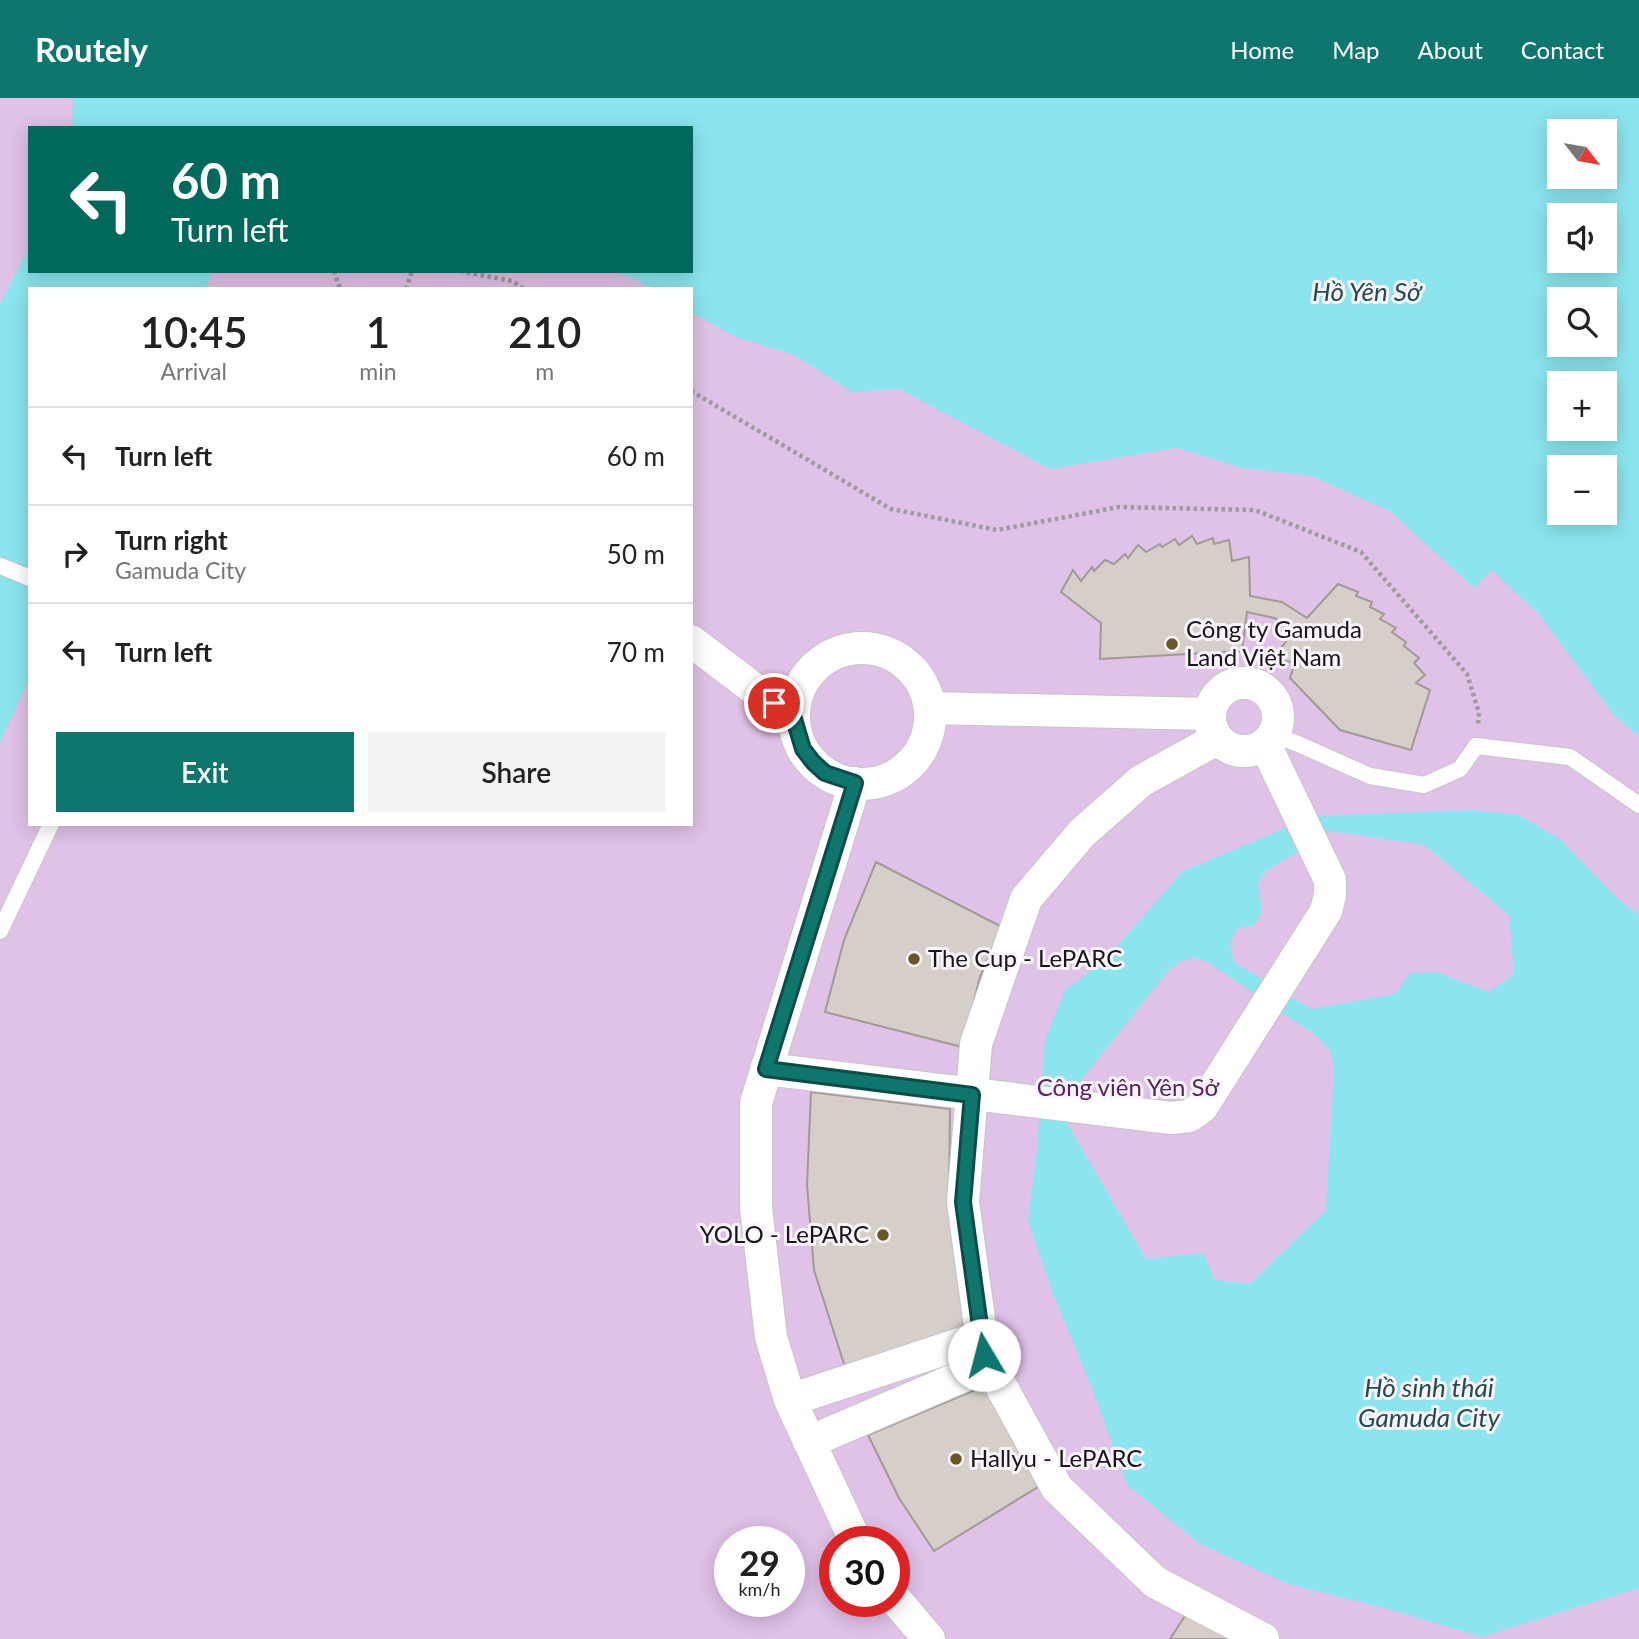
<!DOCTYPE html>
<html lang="en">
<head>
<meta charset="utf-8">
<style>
	:root { --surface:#fff; --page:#f2f2f2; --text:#222; --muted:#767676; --line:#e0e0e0; --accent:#0f766e }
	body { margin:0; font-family:Lato,sans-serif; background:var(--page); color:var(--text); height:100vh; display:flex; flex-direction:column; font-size:26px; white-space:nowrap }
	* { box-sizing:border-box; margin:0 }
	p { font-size:23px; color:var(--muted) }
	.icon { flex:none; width:38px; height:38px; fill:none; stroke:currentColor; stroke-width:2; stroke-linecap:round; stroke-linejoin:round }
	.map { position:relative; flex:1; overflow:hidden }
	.sheet { position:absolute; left:28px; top:189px; width:665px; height:539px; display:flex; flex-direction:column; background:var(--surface); border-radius:0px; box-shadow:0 4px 18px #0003 }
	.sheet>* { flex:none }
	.guide { position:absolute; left:28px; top:28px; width:665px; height:147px; border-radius:0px; box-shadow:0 4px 18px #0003; background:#00695c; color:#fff; overflow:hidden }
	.needle { width:46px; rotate:121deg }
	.buttons { position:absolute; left:1547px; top:21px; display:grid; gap:14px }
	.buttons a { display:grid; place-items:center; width:70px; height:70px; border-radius:0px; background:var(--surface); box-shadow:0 4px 18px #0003; font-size:35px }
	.speed { position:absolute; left:714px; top:1428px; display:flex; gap:14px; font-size:35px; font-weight:700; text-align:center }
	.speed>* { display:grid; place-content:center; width:91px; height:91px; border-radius:50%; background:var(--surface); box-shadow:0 4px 18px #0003; line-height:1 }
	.speed small { font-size:18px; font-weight:400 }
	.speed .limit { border:10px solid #d22; background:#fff; color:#111 }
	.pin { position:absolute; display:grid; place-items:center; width:60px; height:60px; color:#fff; margin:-30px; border:4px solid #fff; border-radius:50%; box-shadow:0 2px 7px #0007 }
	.me { position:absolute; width:77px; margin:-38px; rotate:352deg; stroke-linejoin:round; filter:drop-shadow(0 0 5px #0008) }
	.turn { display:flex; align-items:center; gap:24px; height:147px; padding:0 28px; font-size:32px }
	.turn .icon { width:91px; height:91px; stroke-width:2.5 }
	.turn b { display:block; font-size:49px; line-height:60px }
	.eta { display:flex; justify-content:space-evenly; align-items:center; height:119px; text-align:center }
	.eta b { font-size:42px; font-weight:600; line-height:49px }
	.primary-button { display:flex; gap:14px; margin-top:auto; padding:14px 28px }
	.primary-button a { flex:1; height:80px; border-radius:0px; background:var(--accent); color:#fff; font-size:28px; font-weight:600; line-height:80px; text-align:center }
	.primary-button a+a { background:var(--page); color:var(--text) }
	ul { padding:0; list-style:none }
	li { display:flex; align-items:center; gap:21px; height:98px; padding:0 28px; border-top:2px solid var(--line) }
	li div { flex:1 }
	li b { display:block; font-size:26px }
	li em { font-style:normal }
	header { display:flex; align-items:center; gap:42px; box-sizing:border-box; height:98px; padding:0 35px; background:var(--accent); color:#fff }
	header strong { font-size:33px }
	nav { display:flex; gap:38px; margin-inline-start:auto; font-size:24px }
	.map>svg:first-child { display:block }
	.green { fill:#e0c1e7; fill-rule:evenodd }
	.water { fill:#8be5ee; fill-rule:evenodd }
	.building { fill:#d5cec9; stroke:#a09a96; stroke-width:2 }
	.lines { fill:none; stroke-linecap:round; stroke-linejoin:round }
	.service-casing { stroke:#c8c3c9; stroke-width:18 }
	.minor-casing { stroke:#c8c3c9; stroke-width:34 }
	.path { stroke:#9e9a9e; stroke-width:4.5; stroke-dasharray:3.5 3.5; stroke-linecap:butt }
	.service { stroke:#fff; stroke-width:16 }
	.minor { stroke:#fff; stroke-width:32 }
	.route-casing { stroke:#0a4d48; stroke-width:18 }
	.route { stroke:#0f766e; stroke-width:12 }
	.poi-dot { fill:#6b5726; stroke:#f9f4fa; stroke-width:2.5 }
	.labels { text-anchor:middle; stroke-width:6; stroke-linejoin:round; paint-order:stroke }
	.poi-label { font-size:24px; fill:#181618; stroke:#f9f4fa; text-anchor:start }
	.park-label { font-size:24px; fill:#552262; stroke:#f9f4fa }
	.water-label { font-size:26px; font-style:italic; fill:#224c50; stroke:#f9f4fa }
</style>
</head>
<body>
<header>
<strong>Routely</strong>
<nav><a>Home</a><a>Map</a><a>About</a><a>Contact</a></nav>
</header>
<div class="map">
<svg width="1639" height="1541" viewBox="0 0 1639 1541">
	<rect width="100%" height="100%" fill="#f9f4fa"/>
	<!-- green -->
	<path class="green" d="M 0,0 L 1639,0 L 1639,1541 L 0,1541 L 0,629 L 30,562 L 30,726 L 691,726 L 691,191 L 30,191 L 0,314 ZM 30,30 L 691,30 L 691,173 L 30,173 ZM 1559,33 L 1605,33 L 1605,79 L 1559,79 ZM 1559,117 L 1605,117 L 1605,163 L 1559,163 ZM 1559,201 L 1605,201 L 1605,247 L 1559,247 ZM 1559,285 L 1605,285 L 1605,331 L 1559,331 ZM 1559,369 L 1605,369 L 1605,415 L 1559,415 ZM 730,1444 L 789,1444 L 789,1503 L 730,1503 ZM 835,1444 L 894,1444 L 894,1503 L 835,1503 Z"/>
	<!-- water -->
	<path class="water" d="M 73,0 L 1639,0 L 1639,639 L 1613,616 L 1538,515 L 1491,472 L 1474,490 L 1390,413 L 1311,378 L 1242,370 L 1177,350 L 1050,371 L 899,291 L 852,294 L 794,257 L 735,239 L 691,214 L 691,191 L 649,191 L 636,181 L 613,173 L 691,173 L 691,30 L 72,30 ZM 1559,33 L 1605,33 L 1605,79 L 1559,79 ZM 1559,117 L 1605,117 L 1605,163 L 1559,163 ZM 1559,201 L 1605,201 L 1605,247 L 1559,247 ZM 1559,285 L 1605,285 L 1605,331 L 1559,331 ZM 1559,369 L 1605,369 L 1605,415 L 1559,415 Z
		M 30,147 L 30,173 L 213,173 L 205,191 L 30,191 L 30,579 L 0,645 L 0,206 Z
		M 1475,712 L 1519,717 L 1561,742 L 1617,800 L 1639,817 L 1639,1490 L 1481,1539 L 1384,1510 L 1288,1486 L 1200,1446 L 1127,1387 L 1092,1290 L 1053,1196 L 1028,1122 L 1037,1052 L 1045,942 L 1065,892 L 1104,863 L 1183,773 L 1314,718 ZM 1330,733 L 1424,747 L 1509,817 L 1514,876 L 1489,894 L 1437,874 L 1410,875 L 1395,896 L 1311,911 L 1234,864 L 1230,845 L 1238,830 L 1253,828 L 1262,814 L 1258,786 L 1265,774 ZM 1195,860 L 1209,865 L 1315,937 L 1330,952 L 1334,971 L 1326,1112 L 1250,1186 L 1215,1182 L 1203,1155 L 1146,1161 L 1066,1023 L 1078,986 L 1168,873 L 1181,863 Z"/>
	<!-- building -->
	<path class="building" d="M 1192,438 L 1197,446 L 1213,440 L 1214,446 L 1229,442 L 1232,463 L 1249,459 L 1250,498 L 1282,504 L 1307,520 L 1338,486 L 1358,494 L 1356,498 L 1372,504 L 1370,509 L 1384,516 L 1380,521 L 1396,530 L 1392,534 L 1406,544 L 1404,548 L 1419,560 L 1414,565 L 1425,577 L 1416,585 L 1430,592 L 1411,652 L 1340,632 L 1290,580 L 1295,565 L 1273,560 L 1296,531 L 1274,520 L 1247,514 L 1242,553 L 1100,561 L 1101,525 L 1061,494 L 1073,472 L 1081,483 L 1092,469 L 1094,473 L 1105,462 L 1114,466 L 1125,456 L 1128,460 L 1138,447 L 1146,454 L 1160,446 L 1162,449 L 1175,441 L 1179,447 Z
		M 876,764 L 1002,829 L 980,879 L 962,949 L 825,914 L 844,842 Z
		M 811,994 L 950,1011 L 949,1101 L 974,1229 L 845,1269 L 814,1172 L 807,1087 Z
		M 994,1284 L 1046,1384 L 934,1453 L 899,1400 L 868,1337 Z
		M 1188,1513 L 1238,1541 L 1170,1541 Z"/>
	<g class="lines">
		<defs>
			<path id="service" d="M 0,468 L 30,480
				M 1272,637 L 1296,645 L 1370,678 L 1424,687 L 1460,671 L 1476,648 L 1570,659 L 1639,707
				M 0,833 L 51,726"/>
			<path id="minor" d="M 691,543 L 794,621
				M794 618a68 68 0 1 1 136 0a68 68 0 1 1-136 0Z
				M1210 619a34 34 0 1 1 68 0a34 34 0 1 1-68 0Z
				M 930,610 L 1210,616
				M 1217,641 L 1141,683 L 1082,735 L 1026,801 L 976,946 L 963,1104 L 984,1257 L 1057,1390 L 1155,1484 L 1263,1541
				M 855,685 L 756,1005 L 756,1110 L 771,1239 L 790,1302 L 856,1444
				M 766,971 L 1171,1020 L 1189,1018 L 1202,1009 L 1326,813 L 1330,797 L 1330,782 L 1265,646
				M 790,1302 L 981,1239
				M 809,1344 L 989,1267
				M 894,1500 L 929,1541"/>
		</defs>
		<!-- service casing -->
		<use href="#service" class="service-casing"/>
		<!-- minor casing -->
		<use href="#minor" class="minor-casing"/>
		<!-- path -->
		<path class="path" d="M 334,173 L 340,191
			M 460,173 L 512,183 L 524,191
			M 406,191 L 412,173
			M 691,293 L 891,411 L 997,432 L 1119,409 L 1255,412 L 1361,454 L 1467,576 L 1479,615 L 1478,627"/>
		<!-- service -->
		<use href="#service" class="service"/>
		<!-- minor -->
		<use href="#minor" class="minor"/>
	</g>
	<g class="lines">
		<defs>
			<path id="route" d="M 774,605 L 794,621 L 803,651 L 813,664 L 825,675 L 855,685 L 766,971 L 972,997 L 963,1104 L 984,1257"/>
		</defs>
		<!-- route casing -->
		<use href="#route" class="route-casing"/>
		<!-- route -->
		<use href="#route" class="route"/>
	</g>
	<!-- markers -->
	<g class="poi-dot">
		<circle cx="1172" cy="546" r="7"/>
		<circle cx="914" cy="861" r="7"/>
		<circle cx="883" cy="1137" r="7"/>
		<circle cx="956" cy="1361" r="7"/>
	</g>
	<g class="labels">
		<!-- poi labels -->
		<g class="poi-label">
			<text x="1186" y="540">Công ty Gamuda<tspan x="1186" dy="28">Land Việt Nam</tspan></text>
			<text x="928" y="869">The Cup - LePARC</text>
			<text x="869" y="1145" text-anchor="end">YOLO - LePARC</text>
			<text x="970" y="1369">Hallyu - LePARC</text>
		</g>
		<!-- park labels -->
		<g class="park-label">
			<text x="1128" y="998">Công viên Yên Sở</text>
		</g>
		<!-- water labels -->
		<g class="water-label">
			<text x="1367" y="203">Hồ Yên Sở</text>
			<text x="1429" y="1299">Hồ sinh thái<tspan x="1429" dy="30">Gamuda City</tspan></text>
		</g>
	</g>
</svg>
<div class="buttons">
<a><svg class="needle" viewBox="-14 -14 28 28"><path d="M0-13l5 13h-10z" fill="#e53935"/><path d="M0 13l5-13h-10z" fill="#767676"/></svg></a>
<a><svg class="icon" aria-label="sound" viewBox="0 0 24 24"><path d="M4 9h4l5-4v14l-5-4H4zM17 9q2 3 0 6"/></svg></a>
<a><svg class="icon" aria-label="search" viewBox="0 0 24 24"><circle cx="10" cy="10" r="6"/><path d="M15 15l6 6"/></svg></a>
<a>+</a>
<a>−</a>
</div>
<div class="speed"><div>29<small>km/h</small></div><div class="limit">30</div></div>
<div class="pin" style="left:774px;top:605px;background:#d93025"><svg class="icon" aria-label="arrive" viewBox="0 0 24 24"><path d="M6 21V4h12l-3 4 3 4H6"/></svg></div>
<svg class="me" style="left:984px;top:1257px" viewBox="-20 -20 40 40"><circle r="19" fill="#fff"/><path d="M0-13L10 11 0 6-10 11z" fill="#0f766e"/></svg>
<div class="guide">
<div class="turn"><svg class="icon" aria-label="left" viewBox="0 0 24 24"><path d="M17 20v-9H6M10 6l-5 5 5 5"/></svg><div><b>60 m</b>Turn left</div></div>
</div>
<section class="sheet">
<div class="eta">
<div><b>10:45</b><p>Arrival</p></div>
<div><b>1</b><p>min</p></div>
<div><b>210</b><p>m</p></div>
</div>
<ul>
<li><svg class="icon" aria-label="left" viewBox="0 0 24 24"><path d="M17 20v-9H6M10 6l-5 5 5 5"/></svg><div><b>Turn left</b></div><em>60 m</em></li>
<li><svg class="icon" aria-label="right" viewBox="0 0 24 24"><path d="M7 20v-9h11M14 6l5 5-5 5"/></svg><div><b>Turn right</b><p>Gamuda City</p></div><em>50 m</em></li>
<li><svg class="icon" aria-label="left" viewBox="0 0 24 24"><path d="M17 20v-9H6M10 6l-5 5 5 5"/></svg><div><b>Turn left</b></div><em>70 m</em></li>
</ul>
<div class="primary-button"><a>Exit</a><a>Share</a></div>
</section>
</div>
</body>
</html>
